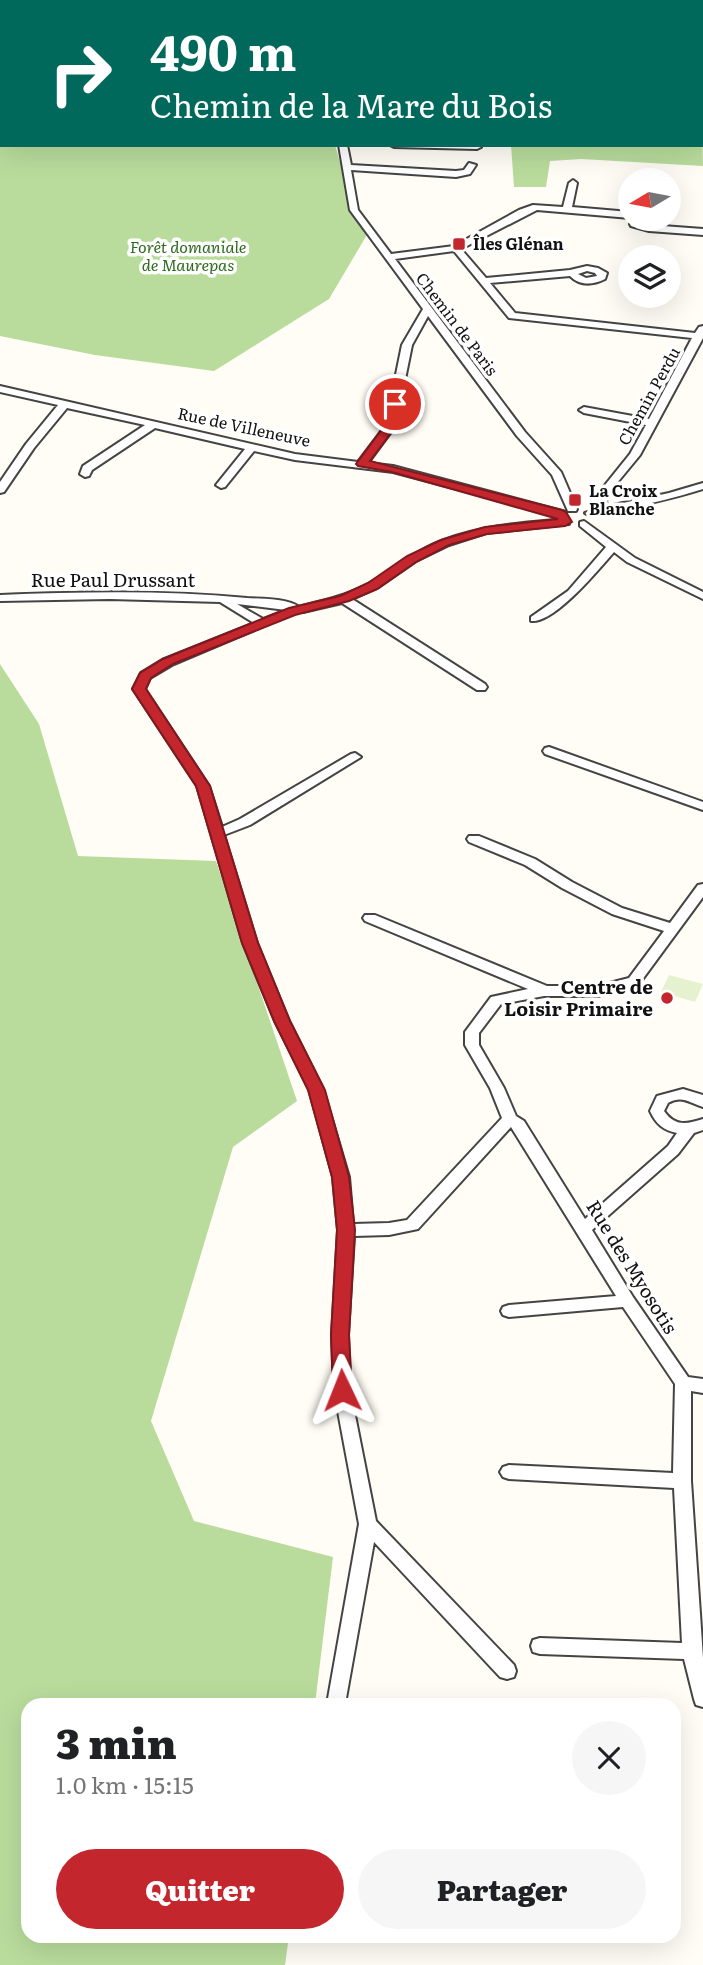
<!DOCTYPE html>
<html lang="fr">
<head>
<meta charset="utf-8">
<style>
	:root { --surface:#fff; --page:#f6f6f6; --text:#202124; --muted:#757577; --accent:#c4262e }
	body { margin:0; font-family:Literata,serif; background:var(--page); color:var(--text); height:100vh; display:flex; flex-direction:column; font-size:26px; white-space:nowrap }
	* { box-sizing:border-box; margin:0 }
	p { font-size:23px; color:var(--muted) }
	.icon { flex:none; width:38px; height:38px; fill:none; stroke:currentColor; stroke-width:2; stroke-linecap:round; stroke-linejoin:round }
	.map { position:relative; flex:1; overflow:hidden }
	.panel { position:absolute; left:21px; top:1698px; width:660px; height:245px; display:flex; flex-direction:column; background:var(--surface); border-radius:21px; box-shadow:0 7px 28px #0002 }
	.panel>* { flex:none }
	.top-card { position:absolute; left:0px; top:0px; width:704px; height:147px; box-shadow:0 7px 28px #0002; background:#00695c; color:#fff; overflow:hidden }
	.needle { width:46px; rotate:260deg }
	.fabs { position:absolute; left:618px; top:168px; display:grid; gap:14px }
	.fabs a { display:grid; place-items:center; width:63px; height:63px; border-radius:50%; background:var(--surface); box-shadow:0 7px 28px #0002; font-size:35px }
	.pin { position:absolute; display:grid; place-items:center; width:60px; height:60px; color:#fff; margin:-30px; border:4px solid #fff; border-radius:50%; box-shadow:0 2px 7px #0007 }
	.me { position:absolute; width:77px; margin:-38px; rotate:358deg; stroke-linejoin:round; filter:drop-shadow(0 0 5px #0008) }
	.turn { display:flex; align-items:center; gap:24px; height:147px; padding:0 35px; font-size:32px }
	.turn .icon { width:91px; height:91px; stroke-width:2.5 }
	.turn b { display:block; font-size:49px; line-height:60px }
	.round { display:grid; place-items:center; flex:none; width:74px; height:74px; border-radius:37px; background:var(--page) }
	.head { display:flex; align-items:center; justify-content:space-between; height:119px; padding:0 35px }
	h1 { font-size:42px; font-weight:800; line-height:52px }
	.button { display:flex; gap:14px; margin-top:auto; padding:14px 35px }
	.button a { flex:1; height:80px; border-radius:42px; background:var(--accent); color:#fff; font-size:28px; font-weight:800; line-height:80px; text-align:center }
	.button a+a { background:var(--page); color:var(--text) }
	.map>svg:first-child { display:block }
	.forest { fill:#b9dc9c }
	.pitch { fill:#e6f2cf }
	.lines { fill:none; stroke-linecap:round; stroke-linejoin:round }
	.stream { stroke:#3f96cf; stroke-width:2.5 }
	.street-casing { stroke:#444; stroke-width:4 }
	.street { fill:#fff; fill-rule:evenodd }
	.route { fill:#c4262e; stroke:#7f191e; stroke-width:2 }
	.poi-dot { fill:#c4262e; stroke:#fff; stroke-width:2.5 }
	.labels { text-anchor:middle; stroke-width:7; stroke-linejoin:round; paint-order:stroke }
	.far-poi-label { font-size:16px; font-weight:bold; fill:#111; stroke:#fff; text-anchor:start }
	.far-park-label { font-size:16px; font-style:italic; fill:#2f6b1f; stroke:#fff }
	.far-street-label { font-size:16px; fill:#111; stroke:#fff }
	.street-label { font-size:19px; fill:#111; stroke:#fff }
	.poi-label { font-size:19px; font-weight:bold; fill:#111; stroke:#fff; text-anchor:end }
</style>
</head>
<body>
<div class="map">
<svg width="703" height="1965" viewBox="0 0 703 1965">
	<rect width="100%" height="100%" fill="#fffdf5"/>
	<!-- forest -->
	<path class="forest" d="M 0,0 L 333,0 L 2,2 L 2,145 L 335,145 L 352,203 L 368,233 L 329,299 L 214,371 L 95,355 L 0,336 Z
		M 702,124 L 703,166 L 581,159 L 550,161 L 546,187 L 514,187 L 511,145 L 702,145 Z
		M 0,664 L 39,724 L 78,856 L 216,861 L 297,1101 L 233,1147 L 151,1421 L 194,1521 L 333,1557 L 315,1704 L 28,1704 L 28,1936 L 289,1936 L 285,1965 L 0,1965 Z"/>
	<!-- pitch -->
	<path class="pitch" d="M 669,975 L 703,984 L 695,1002 L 661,992 Z"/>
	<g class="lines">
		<!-- stream -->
		<path class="stream" d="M 40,2 L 44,0"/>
		<defs>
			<path id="street" d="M 348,0 L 356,0 L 356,2 L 348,2 Z
				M 406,0 L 414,0 L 414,2 L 406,2 Z
				M 633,0 L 641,0 L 643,2 L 635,2 Z
				M 702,36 L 703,36 L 703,41 L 702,41 Z
				M 702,52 L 703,52 L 703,56 L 702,56 Z
				M 702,83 L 703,83 L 703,87 L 702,87 Z
				M 339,145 L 347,145 L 351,165 L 456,171 L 464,170 L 469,163 L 476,165 L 470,174 L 456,177 L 351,170 L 358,210 L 391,254 L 454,246 L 519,210 L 533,205 L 563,207 L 569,183 L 573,180 L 577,183 L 572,207 L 630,212 L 630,218 L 537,210 L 461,249 L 486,278 L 570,270 L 587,266 L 598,268 L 607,273 L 605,279 C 593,285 580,286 570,276 L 490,283 L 515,313 L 695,333 L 699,327 L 703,326 L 703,338 L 640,455 L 607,495 L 606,503 L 609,506 L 669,493 L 703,483 L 703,489 C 666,501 628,508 590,516 L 585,513 L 599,508 L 596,503 L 597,495 L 630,454 L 646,425 L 584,413 L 579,410 L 584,407 L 649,419 L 692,338 L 509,318 L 454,251 L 395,259 L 525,432 L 561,472 L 577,509 L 576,511 L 568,511 L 552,475 L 517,436 L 428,316 L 412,345 L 400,404 L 399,421 L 368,463 L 393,466 L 566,512 L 566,516 L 558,516 L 393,472 L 295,460 L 254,451 L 225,487 L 221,488 L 216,485 L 245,449 L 155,428 L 92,470 L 89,476 L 85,477 L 80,474 L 83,466 L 145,425 L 67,408 L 34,448 L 4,492 L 0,493 L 0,482 L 26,444 L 58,405 L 0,392 L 0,386 L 295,454 L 358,462 L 389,421 L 390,404 L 402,345 L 423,309 L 350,210 ZM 587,271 L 595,273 L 597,276 L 586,278 L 578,274 Z
				M 390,145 L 480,145 L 481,147 L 477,149 L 394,147 Z
				M 634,221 L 649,225 L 703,229 L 703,235 L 649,231 L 631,226 L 630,224 Z
				M 565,519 L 569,520 L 569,524 L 486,533 L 449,545 L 416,561 L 377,588 L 352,599 L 485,684 L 487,687 L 485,690 L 477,690 L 342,603 L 303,612 L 299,611 L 172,665 L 150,678 L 145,689 L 209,786 L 222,827 L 240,819 L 351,754 L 355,753 L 361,757 L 250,825 L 224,835 L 257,943 L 289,1021 L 323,1089 L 349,1177 L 353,1224 L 389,1223 L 407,1220 L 502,1118 L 490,1088 L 465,1045 L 465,1032 L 491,997 L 528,989 L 365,921 L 363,918 L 365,915 L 375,915 L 547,986 L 598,986 L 629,978 L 664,931 L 612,914 L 562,888 L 525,865 L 469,842 L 467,839 L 469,836 L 479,836 L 535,859 L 572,882 L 622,908 L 670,923 L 698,885 L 703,884 L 703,897 L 639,984 L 598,996 L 544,996 L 501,1004 L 479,1033 L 479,1045 L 504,1088 L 516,1116 L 524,1121 L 585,1219 L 668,1146 L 677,1133 C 663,1130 656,1124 650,1111 L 657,1096 L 683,1089 L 703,1095 L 703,1107 C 689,1103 683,1095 668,1103 L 664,1111 C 675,1127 687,1124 703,1119 L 703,1130 L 694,1133 L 678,1154 L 592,1230 L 633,1297 L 688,1377 L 703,1379 L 703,1393 L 691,1391 L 691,1481 L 703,1658 L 703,1707 L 696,1705 L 694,1699 L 684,1659 L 540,1654 L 533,1652 L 531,1646 L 533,1640 L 540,1638 L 682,1643 L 674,1488 L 509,1479 L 503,1477 L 500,1472 L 503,1467 L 509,1465 L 673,1473 L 675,1384 L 623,1307 L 509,1317 L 503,1315 L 501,1311 L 503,1307 L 509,1305 L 616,1296 L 511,1127 L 418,1229 L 389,1235 L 354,1236 L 348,1335 L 350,1390 L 376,1521 L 514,1665 L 516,1671 L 514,1677 L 507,1679 L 500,1677 L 374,1542 L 345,1704 L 327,1704 L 359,1524 L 334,1390 L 332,1335 L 338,1230 L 333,1177 L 309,1089 L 275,1021 L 243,943 L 197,786 L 133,689 L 141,673 L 164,659 L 254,623 L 220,602 L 110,599 L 0,601 L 0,595 C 82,592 165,590 247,598 C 262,599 287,598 299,607 C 323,600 347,596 370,583 C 395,569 416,550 444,540 C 485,525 522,523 565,519 ZM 237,604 L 286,610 L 263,619 Z
				M 584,521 L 635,558 L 703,592 L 703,599 L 627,562 L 614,552 C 599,569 554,624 531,621 L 531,617 L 568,591 L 606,547 L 580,526 L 580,522 Z
				M 549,747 L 703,802 L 703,810 L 545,754 L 543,751 L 545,748 Z"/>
		</defs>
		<!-- street casing -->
		<use href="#street" class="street-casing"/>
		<!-- street -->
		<use href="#street" class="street"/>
	</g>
	<!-- route -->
	<path class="route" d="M 391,401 L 401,404 L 400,421 L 370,461 L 562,510 L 566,512 L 572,522 L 565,526 L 487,534 L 449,545 L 416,562 L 377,589 L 349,601 L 295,615 L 173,664 L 151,678 L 146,689 L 210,786 L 258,943 L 290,1021 L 325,1090 L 349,1177 L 355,1230 L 349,1335 L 352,1390 L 349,1395 L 342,1397 L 335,1395 L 333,1390 L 331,1335 L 337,1230 L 332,1177 L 308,1090 L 274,1021 L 242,943 L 196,786 L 132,689 L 140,673 L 163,659 L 289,608 L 340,596 L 368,583 L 407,556 L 441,540 L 485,527 L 558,519 L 392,472 L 358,466 L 356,464 L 388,421 Z"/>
	<!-- markers -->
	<g class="poi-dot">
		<rect x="452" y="237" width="14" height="14" rx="3.5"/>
		<rect x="568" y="493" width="14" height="14" rx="3.5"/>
		<circle cx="667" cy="998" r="7"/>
	</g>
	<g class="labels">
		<!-- far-poi labels -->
		<g class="far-poi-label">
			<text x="473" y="250">Îles Glénan</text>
			<text x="589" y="497">La Croix<tspan x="589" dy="18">Blanche</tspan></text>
		</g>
		<!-- far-park labels -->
		<g class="far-park-label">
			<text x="188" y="253">Forêt domaniale<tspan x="188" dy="18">de Maurepas</tspan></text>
		</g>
		<!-- far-street labels -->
		<g class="far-street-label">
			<text transform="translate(457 324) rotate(53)" y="6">Chemin de Paris</text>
			<text transform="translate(649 396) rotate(-61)" y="6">Chemin Perdu</text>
			<text transform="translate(244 427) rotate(12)" y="6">Rue de Villeneuve</text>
		</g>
		<!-- street labels -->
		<g class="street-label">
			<text x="113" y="587">Rue Paul Drussant</text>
			<text transform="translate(632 1267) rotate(58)" y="7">Rue des Myosotis</text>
		</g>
		<!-- poi labels -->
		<g class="poi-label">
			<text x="653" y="994">Centre de<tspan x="653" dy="22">Loisir Primaire</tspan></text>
		</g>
	</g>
</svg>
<div class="fabs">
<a><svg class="needle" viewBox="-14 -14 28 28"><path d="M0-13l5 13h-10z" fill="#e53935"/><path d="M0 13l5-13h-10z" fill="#757577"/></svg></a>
<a><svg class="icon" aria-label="layers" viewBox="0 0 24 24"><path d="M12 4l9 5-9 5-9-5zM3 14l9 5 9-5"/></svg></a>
</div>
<div class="pin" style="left:395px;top:404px;background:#d93025"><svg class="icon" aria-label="arrive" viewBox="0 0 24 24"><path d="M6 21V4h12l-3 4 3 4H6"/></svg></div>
<svg class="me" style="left:342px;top:1390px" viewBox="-20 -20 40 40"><path d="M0-17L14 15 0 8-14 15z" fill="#c4262e" stroke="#fff" stroke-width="4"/></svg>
<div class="top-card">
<div class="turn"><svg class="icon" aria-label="right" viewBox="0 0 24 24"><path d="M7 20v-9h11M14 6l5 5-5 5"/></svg><div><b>490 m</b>Chemin de la Mare du Bois</div></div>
</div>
<section class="panel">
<div class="head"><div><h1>3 min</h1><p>1.0 km · 15:15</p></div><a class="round"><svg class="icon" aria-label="close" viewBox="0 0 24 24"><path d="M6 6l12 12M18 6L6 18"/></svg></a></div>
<div class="button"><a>Quitter</a><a>Partager</a></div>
</section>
</div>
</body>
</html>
